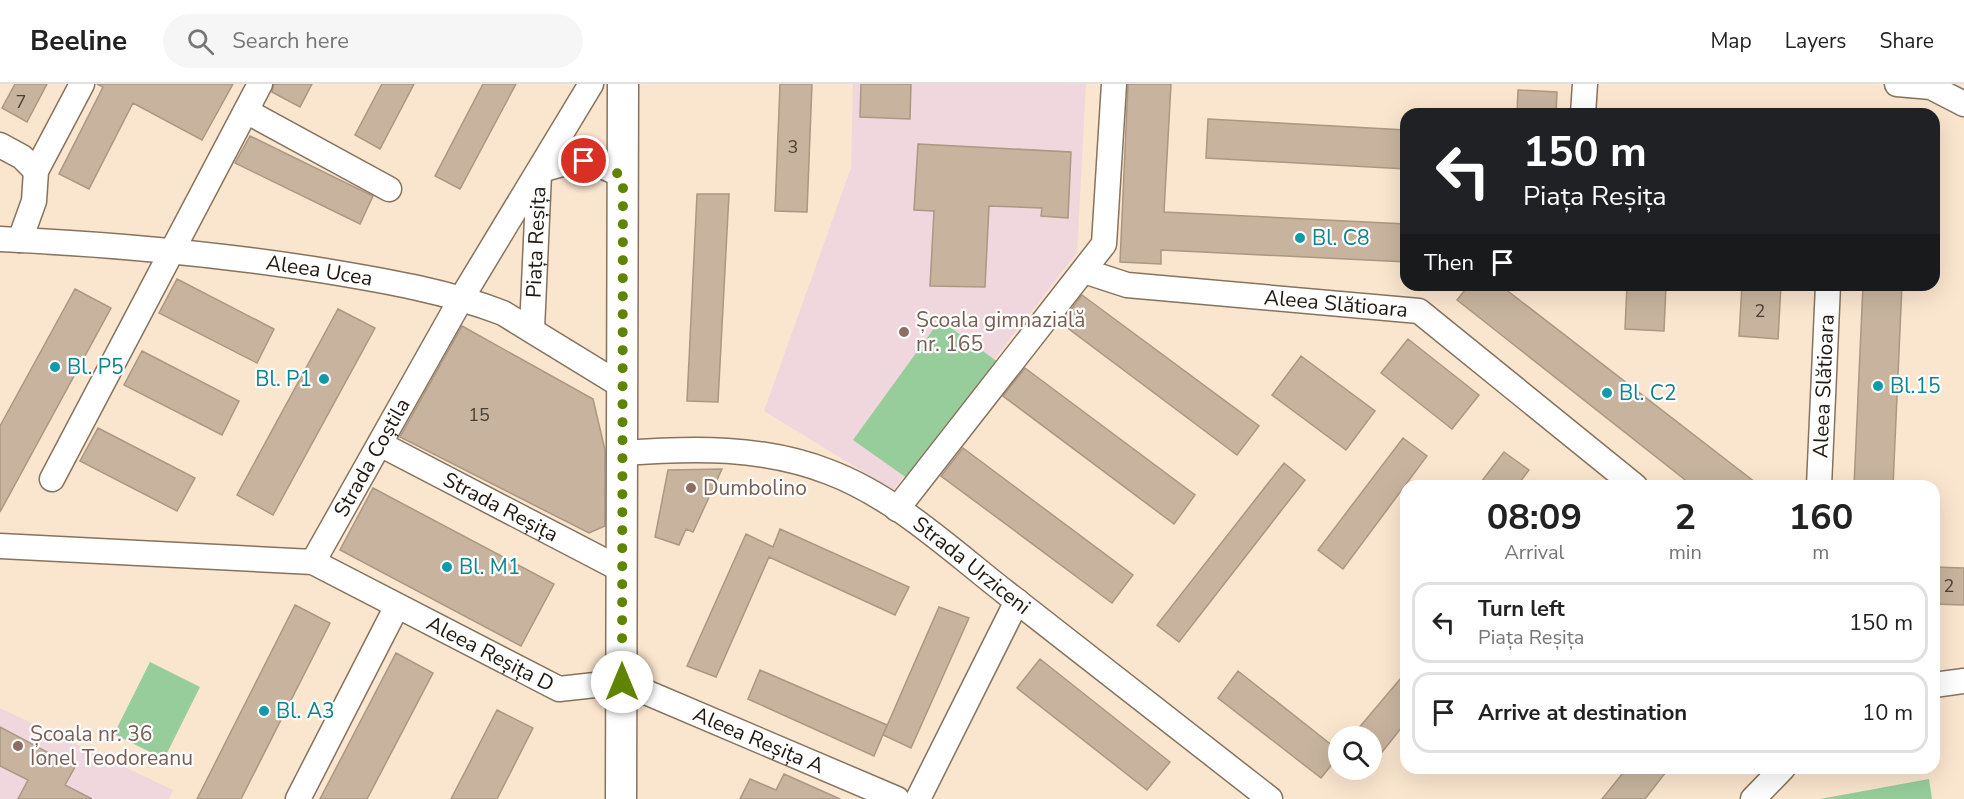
<!DOCTYPE html>
<html lang="en">
<head>
<meta charset="utf-8">
<style>
	:root { --surface:#fff; --page:#f6f6f6; --text:#222; --muted:#767676; --line:#e0e0e0 }
	body { margin:0; font-family:"Nunito Sans",sans-serif; background:var(--page); color:var(--text); height:100vh; display:flex; flex-direction:column; font-size:22px; white-space:nowrap }
	* { box-sizing:border-box; margin:0 }
	p { font-size:20px; color:var(--muted) }
	.icon { flex:none; width:33px; height:33px; fill:none; stroke:currentColor; stroke-width:2; stroke-linecap:round; stroke-linejoin:round }
	.map { position:relative; flex:1; overflow:hidden }
	.details { position:absolute; left:1400px; top:396px; width:540px; height:294px; display:flex; flex-direction:column; background:var(--surface); border-radius:18px; box-shadow:0 6px 24px #0002 }
	.details>* { flex:none }
	.guide { position:absolute; left:1400px; top:24px; width:540px; height:183px; border-radius:18px; box-shadow:0 6px 24px #0002; background:#202124; color:#fff; overflow:hidden }
	.controls { position:absolute; left:1328px; top:642px; display:grid; gap:12px }
	.controls a { display:grid; place-items:center; width:54px; height:54px; border-radius:50%; background:var(--surface); box-shadow:0 6px 24px #0002; font-size:30px }
	.pin { position:absolute; display:grid; place-items:center; width:51px; height:51px; color:#fff; margin:-26px; border:3px solid #fff; border-radius:50%; box-shadow:0 2px 6px #0007 }
	.me { position:absolute; width:66px; margin:-33px; rotate:0deg; stroke-linejoin:round; filter:drop-shadow(0 0 4px #0008) }
	.turn { display:flex; align-items:center; gap:21px; height:126px; padding:0 24px; font-size:27px }
	.turn .icon { width:78px; height:78px; stroke-width:2.5 }
	.turn b { display:block; font-size:42px; line-height:51px }
	.then { display:flex; align-items:center; height:57px; padding:0 24px; background:#0003; gap:12px; font-size:22px }
	.eta { display:flex; justify-content:space-evenly; align-items:center; height:102px; text-align:center }
	.eta b { font-size:36px; font-weight:700; line-height:42px }
	ul { padding:0; list-style:none }
	li { display:flex; align-items:center; gap:18px; height:81px; margin:0 12px 9px; padding:0 12px; border:3px solid var(--line); border-radius:18px }
	li div { flex:1 }
	li b { display:block; font-size:22px }
	li em { font-style:normal }
	header { display:flex; align-items:center; gap:36px; box-sizing:border-box; height:84px; padding:0 30px; background:var(--surface); border-bottom:2px solid var(--line) }
	header strong { font-size:28px }
	nav { display:flex; gap:33px; margin-inline-start:auto; font-size:21px }
	.search { width:420px; height:54px; background:var(--page); display:flex; align-items:center; gap:15px; box-sizing:border-box; padding:0 21px; border-radius:33px; color:var(--muted); font-size:22px }
	.map>svg:first-child { display:block }
	.education { fill:#f0d7de }
	.green { fill:#96cd9b }
	.building { fill:#c8b49e; stroke:#ab9782; stroke-width:1.5 }
	.lines { fill:none; stroke-linecap:round; stroke-linejoin:round }
	.minor-casing { stroke:#86735e; stroke-width:27 }
	.tertiary-casing { stroke:#86735e; stroke-width:33 }
	.minor { stroke:#fff; stroke-width:24 }
	.tertiary { stroke:#fff; stroke-width:30 }
	.route { stroke:#608300; stroke-width:10; stroke-dasharray:0 18 }
	.culture-dot { fill:#0f9aa8; stroke:#fff; stroke-width:2 }
	.education-dot { fill:#8d6e63; stroke:#fff; stroke-width:2 }
	.labels { text-anchor:middle; stroke-width:4.5; stroke-linejoin:round; paint-order:stroke }
	.number-label { font-size:18px; fill:#4a3f34 }
	.culture-label { font-size:21px; fill:#0d838f; stroke:#fff; text-anchor:start }
	.street-label { font-size:21px; fill:#201810; stroke:#fff }
	.education-label { font-size:21px; fill:#785e54; stroke:#fff; text-anchor:start }
</style>
</head>
<body>
<header>
<strong>Beeline</strong>
<div class="search"><svg class="icon" aria-label="search" viewBox="0 0 24 24"><circle cx="10" cy="10" r="6"/><path d="M15 15l6 6"/></svg>Search here</div>
<nav><a>Map</a><a>Layers</a><a>Share</a></nav>
</header>
<div class="map">
<svg width="1964" height="715" viewBox="0 0 1964 715">
	<rect width="100%" height="100%" fill="#fae5ce"/>
	<!-- education -->
	<path class="education" d="M 853,0 L 1086,0 L 1077,169 L 893,406 L 764,327 L 851,84 Z
		M 0,624 L 173,706 L 169,715 L 0,715 Z"/>
	<!-- green -->
	<path class="green" d="M 940,236 L 998,278 L 911,397 L 853,356 Z
		M 150,578 L 200,603 L 164,675 L 114,650 Z
		M 1929,695 L 1932,715 L 1820,715 Z"/>
	<!-- building -->
	<path class="building" d="M 15,0 L 47,0 L 27,38 L 2,24 Z
		M 97,0 L 233,0 L 202,56 L 133,19 L 89,105 L 59,90 L 103,3 Z
		M 274,0 L 312,0 L 300,23 L 272,8 Z
		M 382,0 L 414,0 L 380,65 L 355,51 Z
		M 483,0 L 516,0 L 460,105 L 435,92 Z
		M 780,0 L 812,0 L 807,128 L 775,127 Z
		M 861,0 L 911,0 L 910,35 L 860,33 Z
		M 1128,0 L 1171,0 L 1164,128 L 1406,140 L 1406,178 L 1161,166 L 1161,180 L 1120,178 Z
		M 1518,6 L 1557,8 L 1556,30 L 1517,30 Z
		M 1208,35 L 1406,46 L 1406,85 L 1206,74 Z
		M 250,52 L 373,112 L 360,140 L 235,79 Z
		M 918,60 L 1071,68 L 1068,134 L 1041,132 L 1042,124 L 989,122 L 985,203 L 930,202 L 934,127 L 914,126 Z
		M 697,110 L 729,110 L 718,318 L 687,317 Z
		M 177,195 L 274,245 L 257,279 L 159,229 Z
		M 1469,201 L 1500,201 L 1760,402 L 1693,402 L 1457,216 Z
		M 1627,201 L 1666,201 L 1664,247 L 1625,245 Z
		M 1742,201 L 1781,201 L 1778,255 L 1739,252 Z
		M 1863,201 L 1902,201 L 1893,402 L 1854,402 Z
		M 75,205 L 111,224 L 0,428 L 0,342 Z
		M 1082,211 L 1259,342 L 1237,371 L 1061,239 Z
		M 338,225 L 375,244 L 273,431 L 237,411 Z
		M 462,242 L 593,315 L 605,366 L 605,442 L 589,449 L 400,353 Z
		M 1408,255 L 1479,311 L 1452,345 L 1381,289 Z
		M 142,267 L 239,317 L 222,351 L 124,301 Z
		M 1301,272 L 1375,327 L 1346,366 L 1272,311 Z
		M 1025,284 L 1195,411 L 1174,440 L 1003,312 Z
		M 98,344 L 195,394 L 177,427 L 80,377 Z
		M 1403,354 L 1427,372 L 1343,485 L 1318,466 Z
		M 963,364 L 1133,491 L 1112,519 L 941,392 Z
		M 1504,368 L 1529,386 L 1517,402 L 1478,402 Z
		M 1284,379 L 1305,396 L 1179,558 L 1157,541 Z
		M 722,385 L 693,448 L 686,445 L 679,461 L 655,453 L 668,386 Z
		M 373,404 L 554,500 L 521,562 L 340,466 Z
		M 780,445 L 909,503 L 895,531 L 769,473 L 716,593 L 687,582 L 746,450 L 773,463 Z
		M 1934,483 L 1964,484 L 1964,521 L 1934,520 Z
		M 295,521 L 330,539 L 241,715 L 197,715 Z
		M 939,523 L 969,534 L 911,664 L 883,651 Z
		M 396,569 L 433,589 L 367,715 L 320,715 Z
		M 1040,575 L 1170,678 L 1147,706 L 1017,604 Z
		M 760,586 L 887,641 L 874,672 L 748,615 Z
		M 1238,587 L 1338,666 L 1338,673 L 1321,694 L 1218,614 Z
		M 1406,588 L 1406,638 L 1371,682 L 1371,652 L 1352,652 Z
		M 497,626 L 533,644 L 497,715 L 451,715 Z
		M 0,643 L 75,683 L 65,701 L 92,715 L 18,715 L 28,696 L 0,682 Z
		M 1627,684 L 1669,684 L 1645,715 L 1602,715 Z
		M 784,690 L 840,715 L 740,715 L 750,695 L 776,706 Z"/>
	<g class="lines">
		<defs>
			<g id="minor">
				<path d="M 1897,0 L 1931,3 L 1964,20"/>
				<path d="M 246,27 L 389,105"/>
				<path d="M 1583,30 L 1585,0"/>
				<path d="M 0,61 L 22,73 L 36,87"/>
				<path d="M 539,87 C 573,75 592,73 623,93"/>
				<path id="s1" d="M 0,155 C 110,160 218,170 326,187 C 386,197 446,207 503,229 L 622,302"/>
				<path d="M 20,156 L 34,117 L 36,87 L 82,0"/>
				<path id="s2" d="M 1084,187 L 1127,201 L 1419,227 L 1635,402"/>
				<path id="s3" d="M 532,245 L 539,90"/>
				<path id="s4" d="M 380,360 L 622,486"/>
				<path id="s5" d="M 623,369 C 692,364 763,362 829,388 C 895,413 950,465 1005,508 C 1093,577 1181,646 1270,715"/>
				<path d="M 52,395 L 260,0"/>
				<path id="s6" d="M 1819,402 L 1828,201"/>
				<path d="M 897,425 L 1104,160 L 1114,0"/>
				<path id="s7" d="M 0,462 L 313,478 L 559,605 L 622,598 L 897,715"/>
				<path id="s8" d="M 313,478 L 461,215 L 591,0"/>
				<path d="M 1934,601 L 1964,597"/>
				<path d="M 298,715 L 397,522"/>
				<path d="M 918,715 L 1017,517"/>
				<path d="M 1753,715 L 1783,684"/>
			</g>
			<path id="tertiary" d="M 621,715 L 623,0"/>
		</defs>
		<!-- minor casing -->
		<use href="#minor" class="minor-casing"/>
		<!-- tertiary casing -->
		<use href="#tertiary" class="tertiary-casing"/>
		<!-- minor -->
		<use href="#minor" class="minor"/>
		<!-- tertiary -->
		<use href="#tertiary" class="tertiary"/>
	</g>
	<g class="lines">
		<!-- route -->
		<path class="route" d="M 584,77 L 604,81 L 623,93 L 622,598"/>
	</g>
	<!-- markers -->
	<g class="culture-dot">
		<circle cx="1300" cy="154" r="6"/>
		<circle cx="55" cy="283" r="6"/>
		<circle cx="324" cy="295" r="6"/>
		<circle cx="1878" cy="302" r="6"/>
		<circle cx="1607" cy="309" r="6"/>
		<circle cx="447" cy="483" r="6"/>
		<circle cx="264" cy="627" r="6"/>
	</g>
	<g class="education-dot">
		<circle cx="904" cy="248" r="6"/>
		<circle cx="691" cy="404" r="6"/>
		<circle cx="18" cy="662" r="6"/>
	</g>
	<g class="labels">
		<!-- number labels -->
		<g class="number-label">
			<text x="21" y="24">7</text>
			<text x="793" y="69">3</text>
			<text x="1760" y="233">2</text>
			<text x="479" y="337">15</text>
			<text x="1949" y="508">2</text>
		</g>
		<!-- culture labels -->
		<g class="culture-label">
			<text x="1312" y="161">Bl. C8</text>
			<text x="67" y="290">Bl. P5</text>
			<text x="312" y="302" text-anchor="end">Bl. P1</text>
			<text x="1890" y="309">Bl.15</text>
			<text x="1619" y="316">Bl. C2</text>
			<text x="459" y="490">Bl. M1</text>
			<text x="276" y="634">Bl. A3</text>
		</g>
		<!-- street labels -->
		<g class="street-label">
			<text dy="7" stroke="none"><textPath href="#s3" startOffset="87">Piața Reșița</textPath></text>
			<text dy="7" stroke="none"><textPath href="#s1" startOffset="321">Aleea Ucea</textPath></text>
			<text dy="7" stroke="none"><textPath href="#s2" startOffset="255">Aleea Slătioara</textPath></text>
			<text dy="7" stroke="none"><textPath href="#s6" startOffset="100">Aleea Slătioara</textPath></text>
			<text dy="7" stroke="none"><textPath href="#s8" startOffset="120">Strada Coștila</textPath></text>
			<text dy="7" stroke="none"><textPath href="#s4" startOffset="136">Strada Reșița</textPath></text>
			<text dy="7" stroke="none"><textPath href="#s5" startOffset="380">Strada Urziceni</textPath></text>
			<text dy="7" stroke="none"><textPath href="#s7" startOffset="513">Aleea Reșița D</textPath></text>
			<text dy="7" stroke="none"><textPath href="#s7" startOffset="802">Aleea Reșița A</textPath></text>
		</g>
		<!-- education labels -->
		<g class="education-label">
			<text x="916" y="243">Școala gimnazială<tspan x="916" dy="24">nr. 165</tspan></text>
			<text x="703" y="411">Dumbolino</text>
			<text x="30" y="657">Școala nr. 36<tspan x="30" dy="24">Ionel Teodoreanu</tspan></text>
		</g>
	</g>
</svg>
<div class="controls">
<a><svg class="icon" aria-label="search" viewBox="0 0 24 24"><circle cx="10" cy="10" r="6"/><path d="M15 15l6 6"/></svg></a>
</div>
<div class="pin" style="left:584px;top:77px;background:#d93025"><svg class="icon" aria-label="arrive" viewBox="0 0 24 24"><path d="M6 21V4h12l-3 4 3 4H6"/></svg></div>
<svg class="me" style="left:622px;top:598px" viewBox="-20 -20 40 40"><circle r="19" fill="#fff"/><path d="M0-13L10 11 0 6-10 11z" fill="#608300"/></svg>
<div class="guide">
<div class="turn"><svg class="icon" aria-label="left" viewBox="0 0 24 24"><path d="M17 20v-9H6M10 6l-5 5 5 5"/></svg><div><b>150 m</b>Piața Reșița</div></div>
<div class="then">Then<svg class="icon" aria-label="arrive" viewBox="0 0 24 24"><path d="M6 21V4h12l-3 4 3 4H6"/></svg></div>
</div>
<section class="details">
<div class="eta">
<div><b>08:09</b><p>Arrival</p></div>
<div><b>2</b><p>min</p></div>
<div><b>160</b><p>m</p></div>
</div>
<ul>
<li><svg class="icon" aria-label="left" viewBox="0 0 24 24"><path d="M17 20v-9H6M10 6l-5 5 5 5"/></svg><div><b>Turn left</b><p>Piața Reșița</p></div><em>150 m</em></li>
<li><svg class="icon" aria-label="arrive" viewBox="0 0 24 24"><path d="M6 21V4h12l-3 4 3 4H6"/></svg><div><b>Arrive at destination</b></div><em>10 m</em></li>
</ul>
</section>
</div>
</body>
</html>
